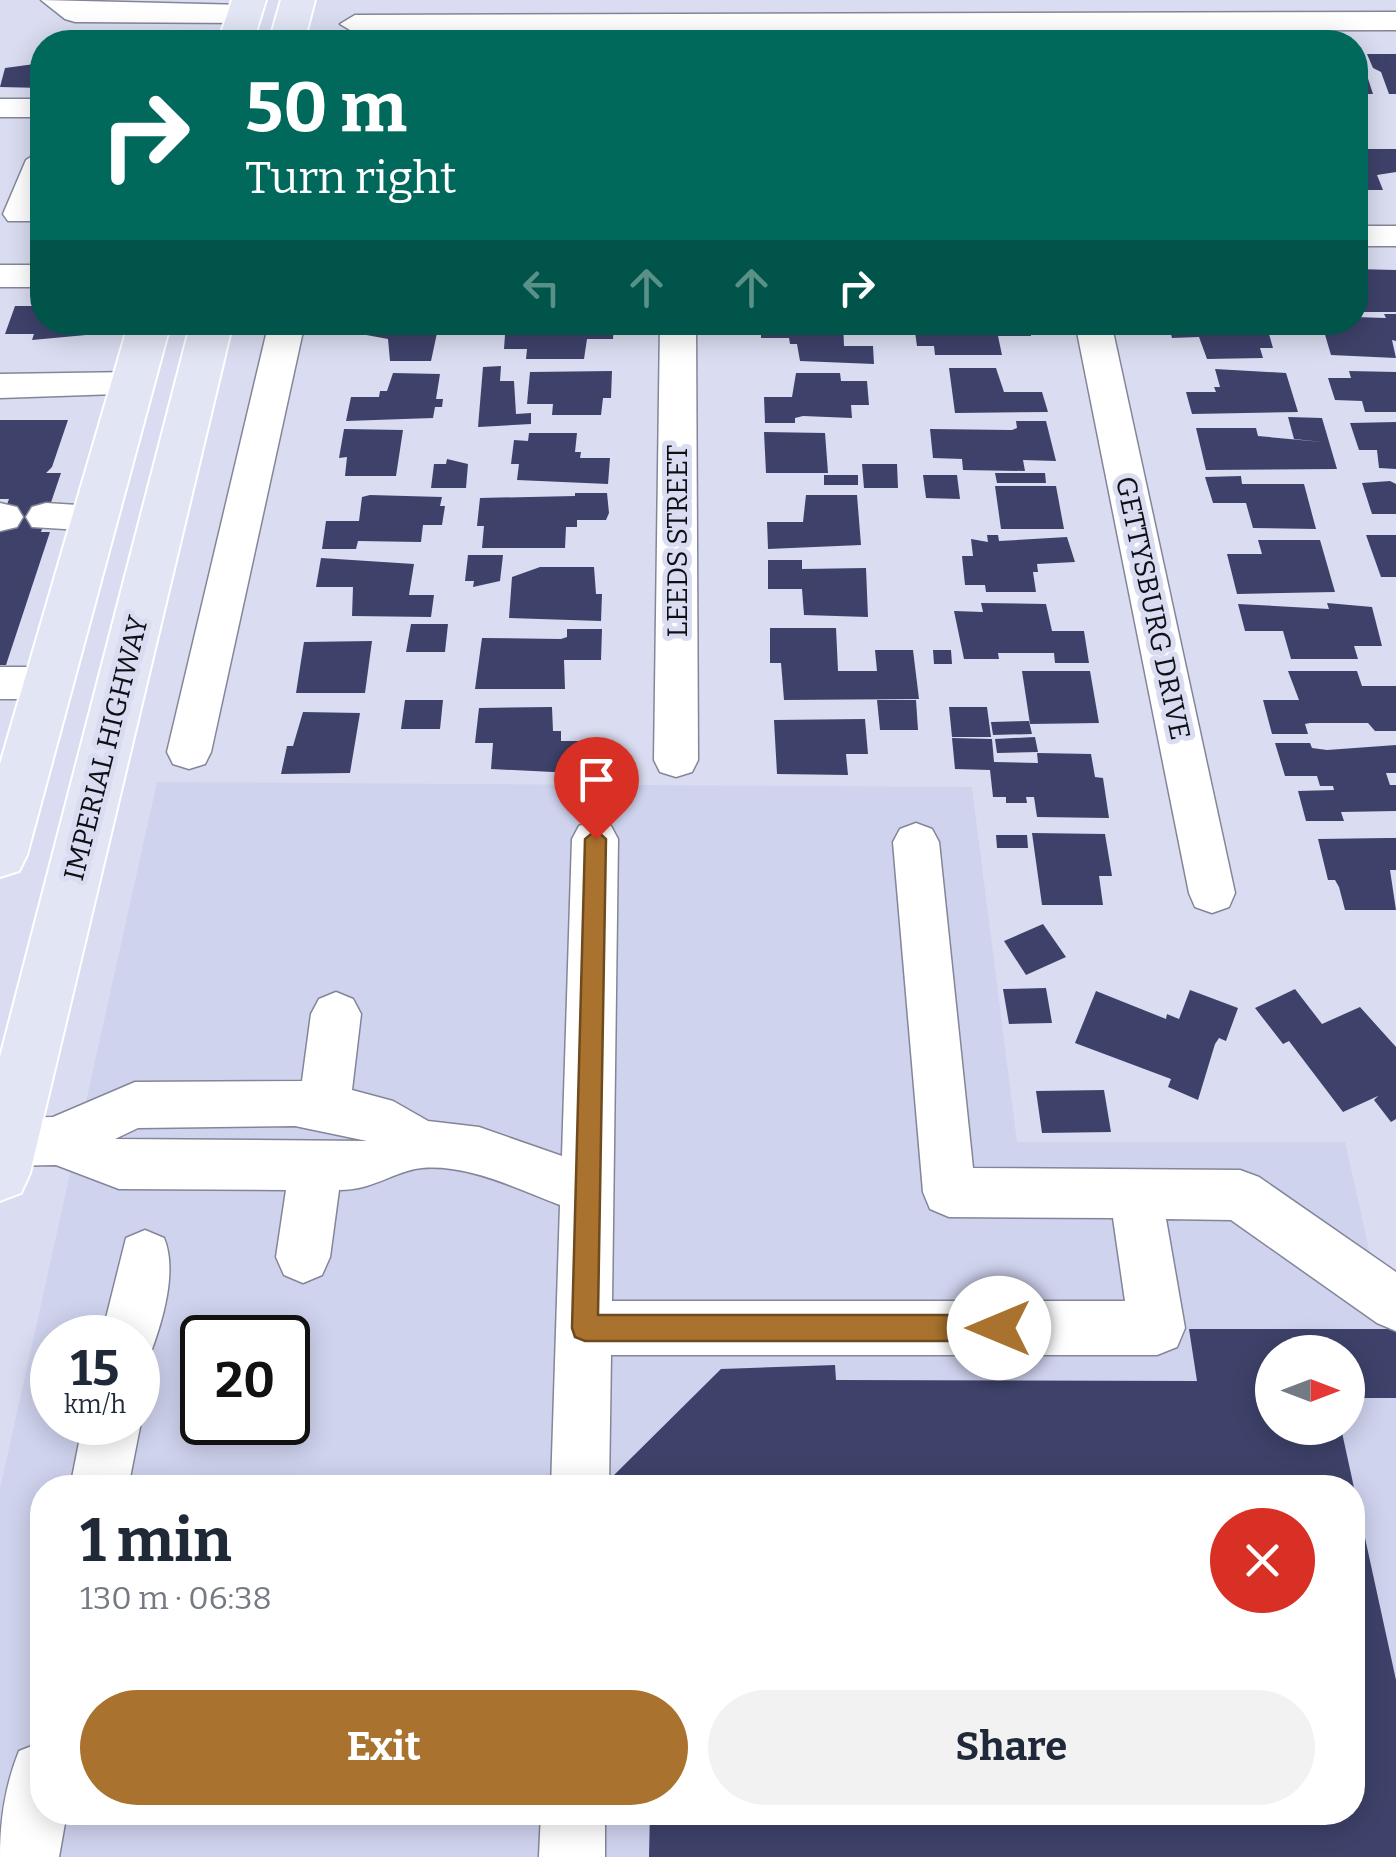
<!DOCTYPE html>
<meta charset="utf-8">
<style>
body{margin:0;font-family:Bitter,serif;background:#f2f2f3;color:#1f2937;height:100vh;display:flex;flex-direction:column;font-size:38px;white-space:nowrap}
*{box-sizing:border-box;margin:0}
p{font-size:32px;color:#747a83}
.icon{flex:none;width:55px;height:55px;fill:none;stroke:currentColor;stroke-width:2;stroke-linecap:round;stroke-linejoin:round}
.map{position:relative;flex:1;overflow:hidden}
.sheet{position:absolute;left:30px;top:1475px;width:1335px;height:350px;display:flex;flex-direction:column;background:#fff;border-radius:40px;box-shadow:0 5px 25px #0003}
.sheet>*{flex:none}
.guide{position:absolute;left:30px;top:30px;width:1338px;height:305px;border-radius:40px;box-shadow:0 5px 25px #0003;background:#00695c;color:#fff;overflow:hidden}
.needle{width:65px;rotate:90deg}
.fabs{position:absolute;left:1255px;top:1335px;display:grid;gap:20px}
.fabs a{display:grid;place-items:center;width:110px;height:110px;border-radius:50%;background:#fff;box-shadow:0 5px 25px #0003;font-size:50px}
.speed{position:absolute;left:30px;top:1315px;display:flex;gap:20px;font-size:50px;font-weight:700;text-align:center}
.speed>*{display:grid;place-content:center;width:130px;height:130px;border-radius:50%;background:#fff;box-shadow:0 5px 25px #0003;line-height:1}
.speed small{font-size:25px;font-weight:400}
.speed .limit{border:5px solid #111;border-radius:15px;background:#fff;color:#111}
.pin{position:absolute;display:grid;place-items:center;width:85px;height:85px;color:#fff;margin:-102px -42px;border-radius:50% 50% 50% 0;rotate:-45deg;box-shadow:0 0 10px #0007}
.pin .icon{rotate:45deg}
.me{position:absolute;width:110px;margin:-55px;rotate:270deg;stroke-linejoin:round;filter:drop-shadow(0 0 8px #0008)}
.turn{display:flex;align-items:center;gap:35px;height:210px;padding:0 50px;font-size:45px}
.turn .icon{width:130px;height:130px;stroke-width:2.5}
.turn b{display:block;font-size:70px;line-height:85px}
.lanes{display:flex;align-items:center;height:95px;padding:0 50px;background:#0003;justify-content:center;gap:50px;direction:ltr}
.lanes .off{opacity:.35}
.round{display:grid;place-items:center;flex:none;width:105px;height:105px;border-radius:52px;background:#f2f2f3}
.overview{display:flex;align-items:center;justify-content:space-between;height:170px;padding:0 50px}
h1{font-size:60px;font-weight:700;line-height:75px}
.button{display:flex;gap:20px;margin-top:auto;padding:20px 50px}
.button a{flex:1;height:115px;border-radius:60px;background:#a9722e;color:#fff;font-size:40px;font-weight:700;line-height:115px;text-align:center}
.button a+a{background:#f2f2f3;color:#1f2937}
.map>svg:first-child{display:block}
</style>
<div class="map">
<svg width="1396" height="1857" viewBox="0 0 1396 1857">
<rect width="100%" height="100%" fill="#daddf1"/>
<path fill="#cfd3ee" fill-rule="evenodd" d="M 157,782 L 972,787 L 1017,1142 L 1345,1142 L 1374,1271 L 1396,1271 L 1396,1857 L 0,1857 L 0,1489 ZM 52,1338 L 138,1338 L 138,1422 L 52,1422 ZM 202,1338 L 288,1338 L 288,1422 L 202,1422 ZM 1272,1352 L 1348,1352 L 1348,1428 L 1272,1428 ZM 42,1488 L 1352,1488 L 1352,1812 L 42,1812 Z"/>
<g fill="#3e426a">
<path d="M 67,31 L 185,32 L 185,40 L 62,42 Z"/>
<path d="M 1355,54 L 1360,54 L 1373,94 L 1355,94 Z"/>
<path d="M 1367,54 L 1396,54 L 1396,94 L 1389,94 L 1381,72 L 1373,68 Z"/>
<path d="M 42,63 L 42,88 L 0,87 L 5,68 Z"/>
<path d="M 1355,144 L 1360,149 L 1396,149 L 1396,172 L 1377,175 L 1383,190 L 1355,190 Z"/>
<path d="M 1355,269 L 1396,270 L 1396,312 L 1355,312 Z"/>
<path d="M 15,306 L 42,306 L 42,322 L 90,322 L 86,335 L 32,340 L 34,334 L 5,334 Z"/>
<path d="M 1384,314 L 1396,314 L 1396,341 L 1392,340 L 1396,358 L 1331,355 L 1323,328 L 1355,322 L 1355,317 L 1386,318 Z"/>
<path d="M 361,322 L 447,322 L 446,333 L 437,333 L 431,361 L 390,361 L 388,339 L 361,334 Z"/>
<path d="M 586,322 L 614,322 L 613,339 L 587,339 L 584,359 L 526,359 L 527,349 L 504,349 L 505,335 L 528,335 L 529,323 Z"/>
<path d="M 761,322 L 843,322 L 844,346 L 873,346 L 874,364 L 800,361 L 797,344 L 790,344 L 789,338 L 761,338 Z"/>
<path d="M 893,322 L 1029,322 L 1031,336 L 998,336 L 1002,355 L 935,355 L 934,346 L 917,346 L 915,332 L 894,332 Z"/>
<path d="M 1168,322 L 1254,323 L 1257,335 L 1269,334 L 1273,348 L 1260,348 L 1263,358 L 1207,359 L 1199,337 L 1172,338 Z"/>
<path d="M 501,366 L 500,381 L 514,381 L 516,414 L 531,413 L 531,424 L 478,427 L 483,367 Z"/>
<path d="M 949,368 L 996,368 L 1004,392 L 1042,392 L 1048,412 L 955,413 Z"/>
<path d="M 1215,369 L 1286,373 L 1298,412 L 1192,414 L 1186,392 L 1216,392 L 1214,387 L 1220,387 Z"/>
<path d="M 612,371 L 611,398 L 603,398 L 601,415 L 552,415 L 553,404 L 527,404 L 530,372 Z"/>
<path d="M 1349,371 L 1396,372 L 1396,412 L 1365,412 L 1362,401 L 1335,400 L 1328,378 L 1351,378 Z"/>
<path d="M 393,373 L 440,374 L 436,399 L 443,399 L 442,407 L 435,407 L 433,418 L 346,421 L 351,397 L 379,397 L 380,391 L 387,391 Z"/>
<path d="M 796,373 L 840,373 L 841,381 L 867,381 L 869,405 L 851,405 L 852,418 L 803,416 L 795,418 L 795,423 L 765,423 L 764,397 L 792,397 Z"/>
<path d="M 1288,417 L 1322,418 L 1337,469 L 1206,470 L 1196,428 L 1256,428 L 1258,436 L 1322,442 L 1294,439 Z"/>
<path d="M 0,420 L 68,420 L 52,467 L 46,473 L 61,473 L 41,532 L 50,532 L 6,665 L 0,665 L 0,524 L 9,499 L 0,499 Z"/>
<path d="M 1016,421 L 1046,421 L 1056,461 L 1023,460 L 1025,471 L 963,470 L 962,459 L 933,458 L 930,429 L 1012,430 L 1017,428 Z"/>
<path d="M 1396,422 L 1396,469 L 1379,468 L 1377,450 L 1359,450 L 1350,423 Z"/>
<path d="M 344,429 L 403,430 L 396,476 L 345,476 L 347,457 L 339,458 Z"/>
<path d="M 764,432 L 825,433 L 828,473 L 766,473 Z"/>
<path d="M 529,433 L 577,433 L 575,452 L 581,452 L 580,458 L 610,458 L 608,484 L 517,480 L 519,464 L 511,464 L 514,440 L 528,441 Z"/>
<path d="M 447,459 L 468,464 L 466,488 L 431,488 L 434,464 L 446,464 Z"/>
<path d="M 862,464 L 897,464 L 898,488 L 864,488 Z"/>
<path d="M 995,473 L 1045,473 L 1046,483 L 997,483 Z"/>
<rect x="824" y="475" width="34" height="10"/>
<path d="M 923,475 L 957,475 L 960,499 L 926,498 Z"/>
<path d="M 1241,476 L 1242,484 L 1304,484 L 1316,529 L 1253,528 L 1246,503 L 1213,503 L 1205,477 Z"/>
<path d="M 1390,481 L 1396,484 L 1396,514 L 1372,514 L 1362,483 Z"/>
<path d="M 995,486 L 1056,486 L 1064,529 L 1001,529 Z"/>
<path d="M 575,493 L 607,493 L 609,513 L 606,520 L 577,520 L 577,527 L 566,527 L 565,548 L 482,548 L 484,526 L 477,526 L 480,498 L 575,496 Z"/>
<path d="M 370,495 L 442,497 L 440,506 L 445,506 L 442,525 L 423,525 L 421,542 L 358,541 L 356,549 L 322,549 L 326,521 L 359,521 L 362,497 Z"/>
<path d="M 806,495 L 857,495 L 861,545 L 768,549 L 767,522 L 803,522 Z"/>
<path d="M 987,535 L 998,535 L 999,541 L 1067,537 L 1075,562 L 1037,564 L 1038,572 L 1033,572 L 1036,592 L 986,592 L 985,585 L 965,585 L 962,556 L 973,556 L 971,539 L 988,542 Z"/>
<path d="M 1366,535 L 1396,535 L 1396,577 L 1381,577 Z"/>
<path d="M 1258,540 L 1320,540 L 1335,592 L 1237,594 L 1227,554 L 1262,554 Z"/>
<path d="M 468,555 L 503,555 L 500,581 L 473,587 L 474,581 L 465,581 Z"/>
<path d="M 321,558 L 414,564 L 409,595 L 434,595 L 431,617 L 352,616 L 353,587 L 316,587 Z"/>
<path d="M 768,560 L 802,560 L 802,569 L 866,568 L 868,617 L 804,615 L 802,589 L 768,589 Z"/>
<path d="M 540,567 L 594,567 L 596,594 L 602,594 L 601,621 L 509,618 L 512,577 Z"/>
<path d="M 981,603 L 1046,604 L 1052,631 L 1084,631 L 1089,663 L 1055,663 L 1054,653 L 998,653 L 999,659 L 964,659 L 954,611 L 983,612 Z"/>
<path d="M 1327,603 L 1372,607 L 1382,646 L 1354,646 L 1358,659 L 1291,659 L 1283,631 L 1245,631 L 1238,604 L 1329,609 Z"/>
<path d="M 411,624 L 448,624 L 445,652 L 406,652 Z"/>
<path d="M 770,628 L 836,628 L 838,671 L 877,671 L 875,650 L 913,650 L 919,699 L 784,700 L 781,663 L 770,663 Z"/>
<path d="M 567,629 L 602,629 L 601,660 L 564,660 L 565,689 L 475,689 L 482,638 L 561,639 L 567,637 Z"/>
<path d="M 372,641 L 365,693 L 296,693 L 304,642 Z"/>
<path d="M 933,650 L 951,650 L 952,664 L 934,664 Z"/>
<path d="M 1022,671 L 1090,671 L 1099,723 L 1030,724 Z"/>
<path d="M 1288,671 L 1357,671 L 1362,686 L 1396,686 L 1396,731 L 1375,731 L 1368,723 L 1310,723 L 1305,724 L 1308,734 L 1272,734 L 1263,700 L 1299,700 Z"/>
<path d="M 405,700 L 443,700 L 440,729 L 401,729 Z"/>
<path d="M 877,700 L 916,700 L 918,730 L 880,730 Z"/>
<path d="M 552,707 L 553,731 L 561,731 L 561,741 L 595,741 L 593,774 L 491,769 L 493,743 L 475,743 L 479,708 Z"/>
<path d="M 949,707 L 987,707 L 991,737 L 952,737 Z"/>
<path d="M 303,712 L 360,713 L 350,773 L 281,774 L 287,746 L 293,746 Z"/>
<path d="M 865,719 L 868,754 L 846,754 L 848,775 L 777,774 L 774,720 Z"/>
<path d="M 1029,721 L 1032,734 L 993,735 L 991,722 Z"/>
<path d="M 1035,737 L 1038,752 L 997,753 L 995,739 Z"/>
<path d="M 952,738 L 992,739 L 994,762 L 1038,763 L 1037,753 L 1091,754 L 1095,777 L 1103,778 L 1109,818 L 1037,817 L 1034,797 L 1026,797 L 1027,803 L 1006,803 L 1006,797 L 993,797 L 990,770 L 955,769 Z"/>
<path d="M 1275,743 L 1310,743 L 1312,748 L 1327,750 L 1396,745 L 1396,773 L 1386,773 L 1390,785 L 1396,785 L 1396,811 L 1341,812 L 1344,821 L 1306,821 L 1298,791 L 1334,790 L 1333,786 L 1320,786 L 1317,776 L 1285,776 Z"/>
<path d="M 1032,833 L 1105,834 L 1112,876 L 1099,876 L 1103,905 L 1042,905 Z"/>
<path d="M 996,835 L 1027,835 L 1028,848 L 997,848 Z"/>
<path d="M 1388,838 L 1396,838 L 1396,870 L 1390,870 L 1396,910 L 1345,910 L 1339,887 L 1335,880 L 1328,880 L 1318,839 Z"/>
<path d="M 1043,924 L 1066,957 L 1026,975 L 1004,941 Z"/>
<path d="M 1046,988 L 1052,1023 L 1009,1024 L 1003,989 Z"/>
<path d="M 1295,989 L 1322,1024 L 1360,1007 L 1396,1047 L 1396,1119 L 1391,1122 L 1374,1100 L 1378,1096 L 1343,1112 L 1289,1041 L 1283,1044 L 1255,1008 Z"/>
<path d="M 1190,990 L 1238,1008 L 1226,1041 L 1219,1038 L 1215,1044 L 1198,1100 L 1168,1087 L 1171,1079 L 1075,1043 L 1096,991 L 1166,1019 L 1167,1014 L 1179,1019 Z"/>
<path d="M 1104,1090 L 1111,1132 L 1042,1133 L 1036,1091 Z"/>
<path d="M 1189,1329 L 1396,1329 L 1396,1398 L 1348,1398 L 1348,1352 L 1272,1352 L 1272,1428 L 1341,1428 L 1396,1680 L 1396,1857 L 649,1857 L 650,1812 L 1352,1812 L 1352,1488 L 610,1488 L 610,1479 L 721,1369 L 835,1365 L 836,1380 L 1197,1381 Z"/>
</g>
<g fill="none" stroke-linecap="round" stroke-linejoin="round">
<defs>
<g id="minor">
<path d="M 41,0 L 245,5 L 260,14 L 245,23 L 75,22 L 65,19 Z"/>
<path d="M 1396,12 L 1396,30 L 355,33 L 340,24 L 355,15 Z"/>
<rect x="0" y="99" width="42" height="18"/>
<path d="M 42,150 C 43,174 46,200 32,221 L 8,221 L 3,214 L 26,160 Z"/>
<rect x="1355" y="226" width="41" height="20"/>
<rect x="0" y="265" width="42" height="22"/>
<path d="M 269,322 L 305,322 L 211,752 L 205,764 L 189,769 L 173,764 L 167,752 Z"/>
<path d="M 660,322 L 696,322 L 698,760 L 692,772 L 676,777 L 660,772 L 654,760 Z"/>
<path d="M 1075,322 L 1111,322 L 1235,893 L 1229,907 L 1212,913 L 1195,907 L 1189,893 Z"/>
<path d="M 134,372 L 147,375 L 152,384 L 147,393 L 0,398 L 0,374 Z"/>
<path d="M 0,503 L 17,507 L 23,517 L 17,527 L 0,531 Z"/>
<path d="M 46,503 L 110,507 L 116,517 L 110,527 L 96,531 L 32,527 L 26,517 L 32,507 Z"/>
<path d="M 0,667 L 49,667 L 64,671 L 70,683 L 64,695 L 49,699 L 0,699 Z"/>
<path d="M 595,820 L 611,826 L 618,839 L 612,1301 L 1125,1301 L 1113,1218 L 949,1217 L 930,1209 L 923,1192 L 893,842 L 900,829 L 916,823 L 932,829 L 939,842 L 973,1168 L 1240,1170 L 1259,1177 L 1396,1272 L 1396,1331 L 1377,1323 L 1231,1220 L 1166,1219 L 1185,1328 L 1177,1347 L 1157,1355 L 611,1355 L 609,1488 L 551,1488 L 560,1205 C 518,1189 468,1164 422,1168 C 393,1171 375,1190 339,1190 L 330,1257 L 322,1275 L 303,1283 L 284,1275 L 276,1257 L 286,1190 L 119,1189 L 56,1165 L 0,1166 L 0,1118 L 53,1117 L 135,1082 L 302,1081 L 311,1014 L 319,999 L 336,992 L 353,999 L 361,1014 L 352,1090 L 393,1101 L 428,1121 L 479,1127 L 562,1156 L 572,839 L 579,826 ZM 295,1126 L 367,1141 L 115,1139 L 138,1128 Z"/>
<path d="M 145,1230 L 164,1238 C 178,1271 162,1324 149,1357 L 138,1362 L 138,1338 L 101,1338 L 126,1238 Z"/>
<path d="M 138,1415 L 141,1422 L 128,1488 L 70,1488 L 83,1422 L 138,1422 Z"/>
<path d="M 42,1742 L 42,1812 L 67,1812 L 59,1857 L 0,1857 C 0,1820 5,1786 19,1751 Z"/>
<path d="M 541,1812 L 605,1812 L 605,1857 L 539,1857 Z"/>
</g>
<g id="major">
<path d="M 232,0 L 266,0 L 253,42 L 218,42 Z"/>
<path d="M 281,0 L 315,0 L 304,42 L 269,42 Z"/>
<path d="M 129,322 L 171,322 L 27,855 L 19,871 L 0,877 L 0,764 Z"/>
<path d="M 191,322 L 233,322 L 30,1173 L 21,1193 L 0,1201 L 0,1057 Z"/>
</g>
</defs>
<use href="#minor" stroke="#838698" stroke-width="3"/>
<use href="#major" stroke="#fff" stroke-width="4"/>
<use href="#minor" fill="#fff" fill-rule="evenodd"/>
<use href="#major" fill="#e2e5f4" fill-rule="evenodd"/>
</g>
<path fill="#a9722e" stroke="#6e4a1e" stroke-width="2.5" d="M 596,830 L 606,839 L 598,1315 L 999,1315 L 1008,1319 L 1012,1328 L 1008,1337 L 999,1341 L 585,1341 L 575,1337 L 572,1328 L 585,839 Z"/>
<g text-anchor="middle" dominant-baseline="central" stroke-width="10" stroke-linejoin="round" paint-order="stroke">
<g font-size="28" fill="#0f1016" stroke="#daddf1">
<text transform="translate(677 541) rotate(-90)">LEEDS STREET</text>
<text transform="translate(1153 608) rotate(78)">GETTYSBURG DRIVE</text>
<text transform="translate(106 748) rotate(-76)">IMPERIAL HIGHWAY</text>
</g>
</g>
</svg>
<div class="fabs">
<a><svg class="needle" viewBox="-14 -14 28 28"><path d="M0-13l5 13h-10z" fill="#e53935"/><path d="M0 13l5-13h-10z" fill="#747a83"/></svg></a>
</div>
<div class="speed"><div>15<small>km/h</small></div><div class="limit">20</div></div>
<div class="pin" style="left:596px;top:839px;background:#d93025"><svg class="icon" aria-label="arrive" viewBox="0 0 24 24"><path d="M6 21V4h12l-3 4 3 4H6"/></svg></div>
<svg class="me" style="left:999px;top:1328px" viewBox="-20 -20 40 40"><circle r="19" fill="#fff"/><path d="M0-13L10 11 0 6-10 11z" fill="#a9722e"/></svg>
<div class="guide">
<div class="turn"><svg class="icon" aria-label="right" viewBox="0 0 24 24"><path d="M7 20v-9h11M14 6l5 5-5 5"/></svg><div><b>50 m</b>Turn right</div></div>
<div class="lanes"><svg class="icon off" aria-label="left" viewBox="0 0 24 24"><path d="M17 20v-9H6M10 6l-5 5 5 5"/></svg><svg class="icon off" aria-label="ahead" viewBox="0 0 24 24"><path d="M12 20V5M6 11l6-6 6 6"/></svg><svg class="icon off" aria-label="ahead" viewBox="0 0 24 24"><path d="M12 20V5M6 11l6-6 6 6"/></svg><svg class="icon" aria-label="right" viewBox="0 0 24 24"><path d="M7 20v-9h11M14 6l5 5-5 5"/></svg></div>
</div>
<section class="sheet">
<div class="overview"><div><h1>1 min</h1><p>130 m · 06:38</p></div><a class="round" style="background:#d93025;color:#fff"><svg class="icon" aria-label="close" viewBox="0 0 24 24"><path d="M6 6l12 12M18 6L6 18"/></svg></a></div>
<div class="button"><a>Exit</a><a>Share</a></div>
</section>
</div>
